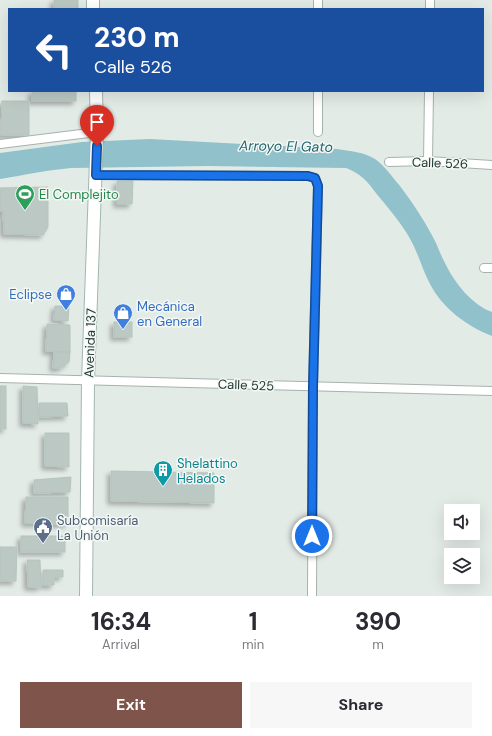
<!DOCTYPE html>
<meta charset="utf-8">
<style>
body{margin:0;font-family:"DM Sans",sans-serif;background:#f7f7f7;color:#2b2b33;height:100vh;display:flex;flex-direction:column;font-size:15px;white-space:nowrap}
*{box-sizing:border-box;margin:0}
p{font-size:13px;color:#7c7c81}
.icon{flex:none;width:22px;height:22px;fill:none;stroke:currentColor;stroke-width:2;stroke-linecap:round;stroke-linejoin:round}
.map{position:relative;height:596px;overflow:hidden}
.drawer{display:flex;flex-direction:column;background:#fff;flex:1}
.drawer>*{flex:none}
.guide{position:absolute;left:8px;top:8px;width:476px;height:84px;border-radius:0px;box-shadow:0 4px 16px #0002;background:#1a4fa0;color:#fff;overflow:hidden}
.fabs{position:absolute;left:444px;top:504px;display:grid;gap:8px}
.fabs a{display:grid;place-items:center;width:36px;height:36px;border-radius:0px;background:#fff;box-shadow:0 4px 16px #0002;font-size:20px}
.pin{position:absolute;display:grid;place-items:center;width:34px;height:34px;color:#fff;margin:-41px -17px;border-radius:50% 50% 50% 0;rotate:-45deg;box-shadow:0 0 4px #0007}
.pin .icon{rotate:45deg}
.me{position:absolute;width:44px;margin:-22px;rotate:0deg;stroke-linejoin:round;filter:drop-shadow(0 0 3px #0008)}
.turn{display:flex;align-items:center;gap:14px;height:84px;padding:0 20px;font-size:18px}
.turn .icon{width:52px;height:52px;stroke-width:2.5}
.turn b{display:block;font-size:28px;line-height:34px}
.eta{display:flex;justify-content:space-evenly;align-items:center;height:68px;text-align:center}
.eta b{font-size:24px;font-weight:700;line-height:28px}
.action{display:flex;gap:8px;margin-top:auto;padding:8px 20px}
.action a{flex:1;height:46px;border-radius:0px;background:#7e544b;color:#fff;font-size:16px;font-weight:700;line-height:46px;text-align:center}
.action a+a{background:#f7f7f7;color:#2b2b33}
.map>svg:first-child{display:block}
</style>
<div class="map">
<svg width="492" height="596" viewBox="0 0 492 596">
<defs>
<filter id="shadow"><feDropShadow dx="-3.5" dy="3.5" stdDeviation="2" flood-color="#0004"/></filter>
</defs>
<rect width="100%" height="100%" fill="#e3ebe7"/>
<path fill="#91c1ca" d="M 150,139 L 337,149 C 350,151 364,152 375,159 C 385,166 392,177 400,186 C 414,205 425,221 436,243 C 439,250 442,258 446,265 C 455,283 472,305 492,312 L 492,336 C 467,326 443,309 430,284 C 422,269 418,252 409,237 C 401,223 390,210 380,198 C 369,184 364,175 346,168 L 209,166 L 71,168 C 48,170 24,175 0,179 L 0,153 L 82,142 Z"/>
<g fill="#bbc8c3" stroke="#b6c4be" filter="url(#shadow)">
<rect x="54" y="0" width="24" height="9"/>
<rect x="32" y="91" width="44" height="10"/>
<path d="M 2,101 L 29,101 L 29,135 L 1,135 Z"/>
<path d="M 117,181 L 133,181 L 132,204 L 117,204 Z"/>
<path d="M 48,187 L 48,227 L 43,235 L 4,234 L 3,211 L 0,211 L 0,188 Z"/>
<path d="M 55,306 L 69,306 L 68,321 L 54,320 Z"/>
<rect x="114" y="322" width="18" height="15"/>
<path d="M 47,324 L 70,325 L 70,352 L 46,351 Z"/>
<path d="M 54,352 L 70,352 L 69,362 L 61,368 L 53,368 Z"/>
<rect x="0" y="386" width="6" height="43"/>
<path d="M 23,386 L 37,387 L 38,424 L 23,423 Z"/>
<path d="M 39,403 L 67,403 L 68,416 L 39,417 Z"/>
<path d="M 45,433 L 69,433 L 69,467 L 45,466 Z"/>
<path d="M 111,471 L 214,473 L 214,503 L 111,501 Z"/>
<path d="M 71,477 L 70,492 L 34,493 L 34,480 Z"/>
<path d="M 26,497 L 68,497 L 68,524 L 25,523 Z"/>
<rect x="21" y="536" width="44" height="16"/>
<path d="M 0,547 L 17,547 L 16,581 L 0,581 Z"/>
<path d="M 27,560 L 40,560 L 41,587 L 28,587 Z"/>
<path d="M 43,570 L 63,570 L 63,577 L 54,577 L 54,585 L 43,585 Z"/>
</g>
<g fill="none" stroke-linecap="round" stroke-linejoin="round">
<defs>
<g id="street">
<path d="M 318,0 L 318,9"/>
<path d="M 430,9 L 430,0"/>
<path d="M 318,91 L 318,132"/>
<path d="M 0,144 L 97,132"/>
<path d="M 428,161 L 429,91"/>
<path d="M 389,162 L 428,161 L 492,165"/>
<path d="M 96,175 L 307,176 L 315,178 L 318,186 L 313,387 L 312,596"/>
<path d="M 484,268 L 492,268"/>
<path d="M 0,378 L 492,391"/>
</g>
<g id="secondary">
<path d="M 93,9 L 93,0"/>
<path d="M 86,596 L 88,381 L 97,132 L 96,91"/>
</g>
</defs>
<use href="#street" stroke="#a6b2ae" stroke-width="10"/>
<use href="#secondary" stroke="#a2b6af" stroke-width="14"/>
<use href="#street" stroke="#fff" stroke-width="8"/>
<use href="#secondary" stroke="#fff" stroke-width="12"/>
</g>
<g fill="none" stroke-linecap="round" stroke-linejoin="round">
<defs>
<path id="route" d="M 97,146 L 96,175 L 308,176 L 315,178 L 318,186 L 313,387 L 312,536"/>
</defs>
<use href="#route" stroke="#114b97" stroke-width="10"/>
<use href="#route" stroke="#1a73e8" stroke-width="7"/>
</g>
<defs>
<symbol id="stadium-pin" viewBox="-11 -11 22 30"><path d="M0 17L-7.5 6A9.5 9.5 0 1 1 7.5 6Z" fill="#2e9e5b" stroke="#f3f8f5"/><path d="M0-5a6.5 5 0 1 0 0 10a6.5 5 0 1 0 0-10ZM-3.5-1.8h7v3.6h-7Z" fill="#fff"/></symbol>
<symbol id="shop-pin" viewBox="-11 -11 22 30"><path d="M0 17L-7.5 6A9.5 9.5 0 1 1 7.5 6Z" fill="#3f7fe0" stroke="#f3f8f5"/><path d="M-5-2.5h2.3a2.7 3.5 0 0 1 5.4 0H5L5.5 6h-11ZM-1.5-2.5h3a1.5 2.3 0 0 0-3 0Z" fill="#fff"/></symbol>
<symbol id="building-pin" viewBox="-11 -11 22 30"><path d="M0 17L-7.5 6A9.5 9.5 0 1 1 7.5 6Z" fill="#0f9aa8" stroke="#f3f8f5"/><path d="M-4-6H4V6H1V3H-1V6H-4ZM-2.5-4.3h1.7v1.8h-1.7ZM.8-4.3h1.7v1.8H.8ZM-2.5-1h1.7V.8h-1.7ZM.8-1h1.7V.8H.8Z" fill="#fff"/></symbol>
<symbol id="civic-pin" viewBox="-11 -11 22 30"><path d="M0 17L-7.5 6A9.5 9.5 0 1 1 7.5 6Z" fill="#5c6f8a" stroke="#f3f8f5"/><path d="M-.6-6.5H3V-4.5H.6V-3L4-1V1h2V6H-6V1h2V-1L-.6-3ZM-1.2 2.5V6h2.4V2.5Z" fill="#fff"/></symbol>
</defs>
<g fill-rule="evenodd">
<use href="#stadium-pin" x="14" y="183" width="22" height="30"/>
<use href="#shop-pin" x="55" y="283" width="22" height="30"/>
<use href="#shop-pin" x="112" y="302" width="22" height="30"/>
<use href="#building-pin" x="152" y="459" width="22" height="30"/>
<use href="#civic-pin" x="32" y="516" width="22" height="30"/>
</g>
<g text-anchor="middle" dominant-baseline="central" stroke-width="3" stroke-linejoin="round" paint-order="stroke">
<g font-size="13" fill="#243a34" stroke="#f3f8f5">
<text transform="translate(440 163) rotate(2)">Calle 526</text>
<text transform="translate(90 343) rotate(-88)">Avenida 137</text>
<text transform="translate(246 385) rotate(2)">Calle 525</text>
</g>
<g font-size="13" fill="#27864d" stroke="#f3f8f5" text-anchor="start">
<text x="39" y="194">El Complejito</text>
</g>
<g font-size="13" fill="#366cbe" stroke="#f3f8f5" text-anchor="end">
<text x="52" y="294">Eclipse</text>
<text x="137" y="306" text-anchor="start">Mecánica<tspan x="137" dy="15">en General</tspan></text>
</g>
<g font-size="13" fill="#0d838f" stroke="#f3f8f5" text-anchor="start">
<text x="177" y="463">Shelattino<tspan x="177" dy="15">Helados</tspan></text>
</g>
<g font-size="13" fill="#4e5e75" stroke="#f3f8f5" text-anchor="start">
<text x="57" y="520">Subcomisaría<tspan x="57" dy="15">La Unión</tspan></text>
</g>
<g font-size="14" font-style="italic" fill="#256470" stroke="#f3f8f5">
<text transform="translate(286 146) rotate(1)">Arroyo El Gato</text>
</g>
</g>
</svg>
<div class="fabs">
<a><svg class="icon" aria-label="sound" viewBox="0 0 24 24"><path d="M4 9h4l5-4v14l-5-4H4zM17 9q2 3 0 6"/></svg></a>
<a><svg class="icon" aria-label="layers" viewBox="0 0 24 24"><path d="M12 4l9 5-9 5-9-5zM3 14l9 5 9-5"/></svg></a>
</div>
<div class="pin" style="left:97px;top:146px;background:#d93025"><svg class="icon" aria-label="arrive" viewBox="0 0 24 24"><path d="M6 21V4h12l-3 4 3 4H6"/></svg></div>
<svg class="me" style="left:312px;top:536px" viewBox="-20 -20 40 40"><circle r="17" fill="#1a73e8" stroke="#fff" stroke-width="3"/><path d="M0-11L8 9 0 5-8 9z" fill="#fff"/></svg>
<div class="guide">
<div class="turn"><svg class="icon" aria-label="left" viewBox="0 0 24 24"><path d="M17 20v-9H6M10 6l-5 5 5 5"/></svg><div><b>230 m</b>Calle 526</div></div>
</div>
</div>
<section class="drawer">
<div class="eta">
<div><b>16:34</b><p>Arrival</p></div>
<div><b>1</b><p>min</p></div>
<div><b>390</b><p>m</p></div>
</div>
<div class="action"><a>Exit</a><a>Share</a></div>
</section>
